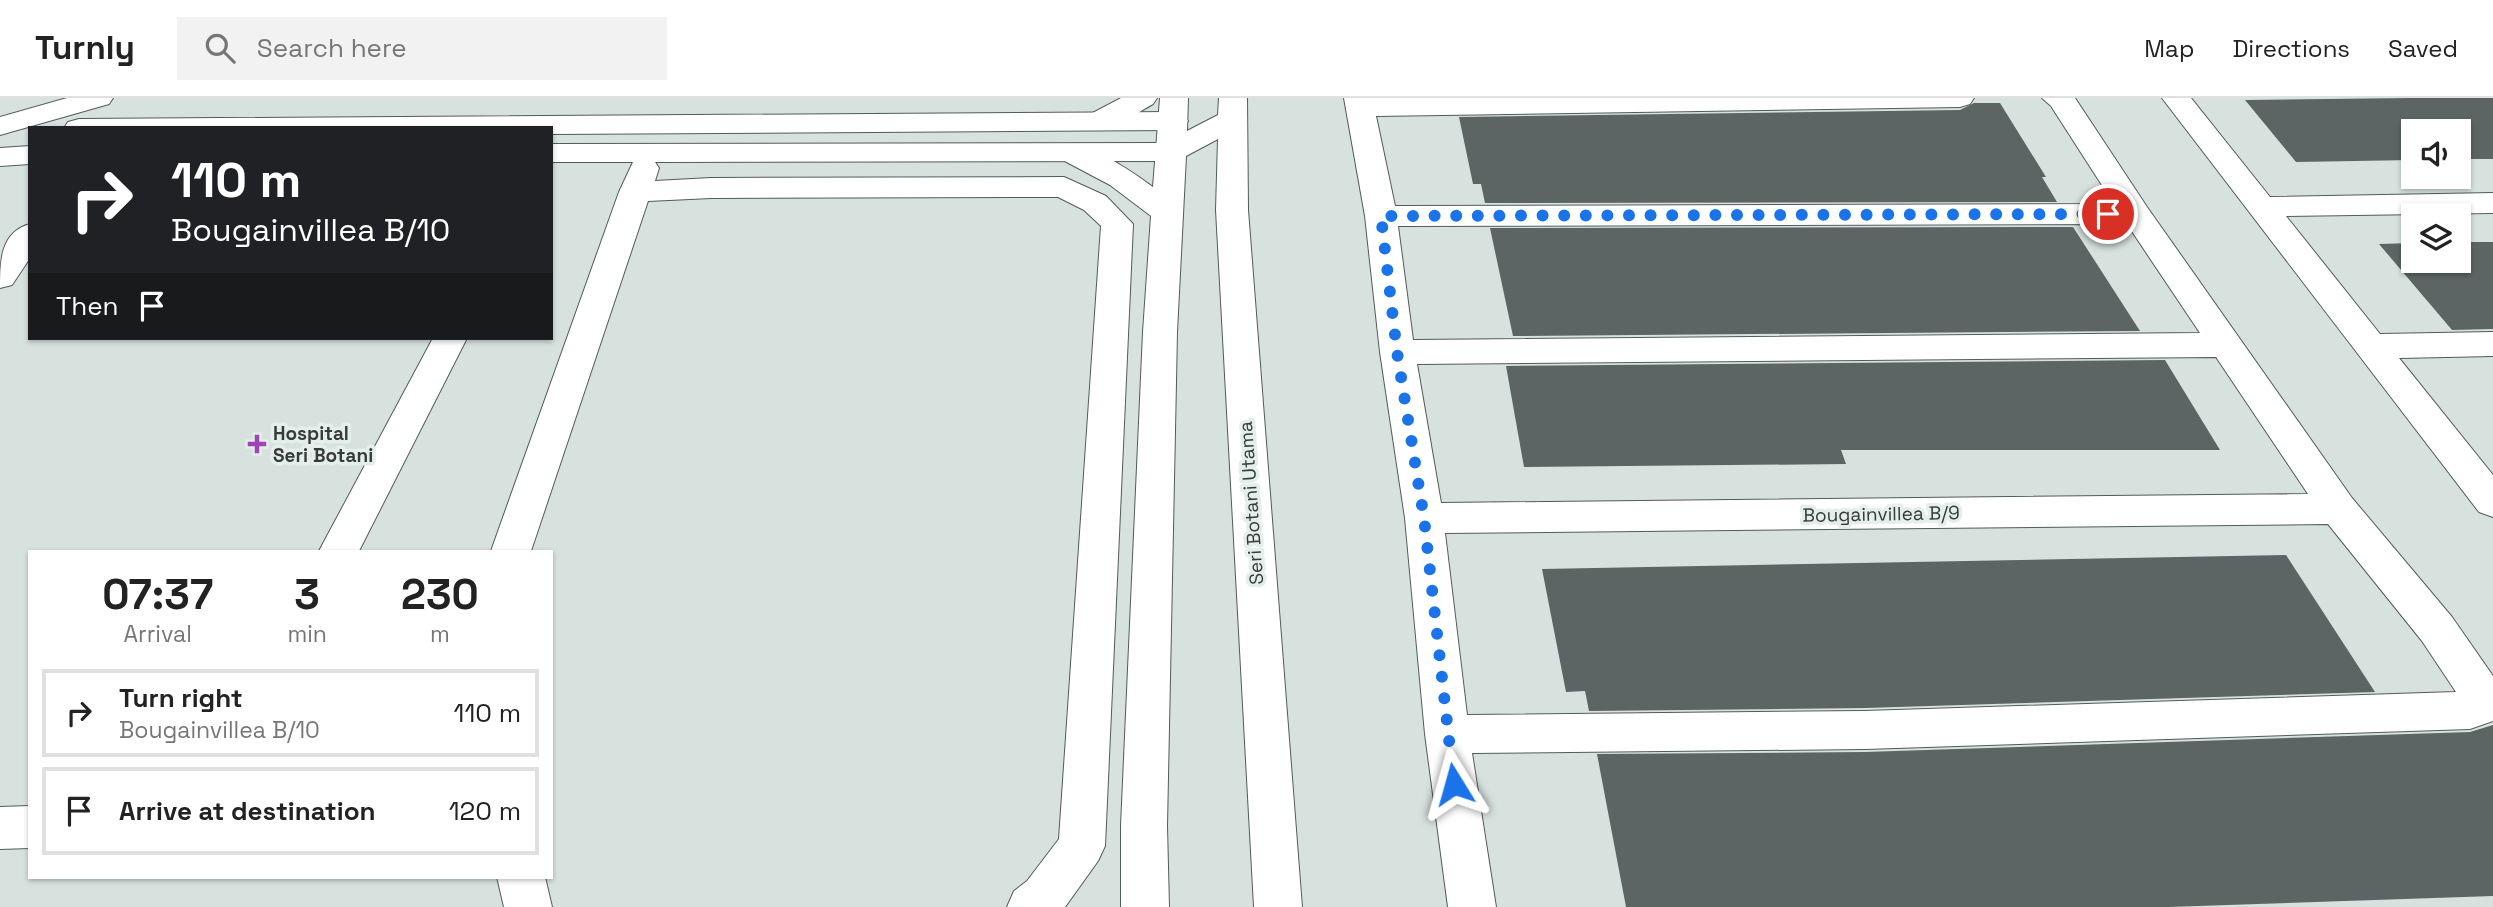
<!DOCTYPE html>
<style>
body{margin:0;font-family:"Space Grotesk",sans-serif;background:#f2f2f2;color:#222;height:100vh;display:flex;flex-direction:column;font-size:26px;white-space:nowrap}
*{box-sizing:border-box;margin:0}
p{font-size:23px;color:#767676}
.icon{flex:none;width:38px;height:38px;fill:none;stroke:currentColor;stroke-width:2;stroke-linecap:round;stroke-linejoin:round}
.map{position:relative;flex:1;overflow:hidden}
.side{position:absolute;left:28px;top:452px;width:525px;height:329px;display:flex;flex-direction:column;background:#fff;border-radius:0px;box-shadow:0 2px 5px #0004}
.side>*{flex:none}
.top-card{position:absolute;left:28px;top:28px;width:525px;height:214px;border-radius:0px;box-shadow:0 2px 5px #0004;background:#202124;color:#fff;overflow:hidden}
.fabs{position:absolute;left:2401px;top:21px;display:grid;gap:14px}
.fabs a{display:grid;place-items:center;width:70px;height:70px;border-radius:0px;background:#fff;box-shadow:0 2px 5px #0004;font-size:35px}
.pin{position:absolute;display:grid;place-items:center;width:60px;height:60px;color:#fff;margin:-30px;border:4px solid #fff;border-radius:50%;box-shadow:0 2px 7px #0007}
.me{position:absolute;width:77px;margin:-38px;rotate:352deg;stroke-linejoin:round;filter:drop-shadow(0 0 5px #0008)}
.turn{display:flex;align-items:center;gap:24px;height:147px;padding:0 28px;font-size:32px}
.turn .icon{width:91px;height:91px;stroke-width:2.5}
.turn b{display:block;font-size:49px;line-height:60px}
.then{display:flex;align-items:center;height:66px;padding:0 28px;background:#0003;gap:14px;font-size:26px}
.eta{display:flex;justify-content:space-evenly;align-items:center;height:119px;text-align:center}
.eta b{font-size:42px;font-weight:700;line-height:49px}
ul{padding:0;list-style:none}
li{display:flex;align-items:center;gap:21px;height:88px;margin:0 14px 10px;padding:0 14px;border:4px solid #e0e0e0;border-radius:0px}
li div{flex:1}
li b{display:block;font-size:26px}
li em{font-style:normal}
header{display:flex;align-items:center;gap:42px;box-sizing:border-box;height:98px;padding:0 35px;background:#fff;border-bottom:2px solid #e0e0e0}
header strong{font-size:33px}
nav{display:flex;gap:38px;margin-inline-start:auto;font-size:24px}
.search{width:490px;height:63px;background:#f2f2f2;display:flex;align-items:center;gap:18px;box-sizing:border-box;padding:0 24px;border-radius:0px;color:#767676;font-size:26px}
.map>svg:first-child{display:block}
</style>
<header>
<strong>Turnly</strong>
<div class="search"><svg class="icon" aria-label="search" viewBox="0 0 24 24"><circle cx="10" cy="10" r="6"/><path d="M15 15l6 6"/></svg>Search here</div>
<nav><a>Map</a><a>Directions</a><a>Saved</a></nav>
</header>
<div class="map">
<svg width="2493" height="809" viewBox="0 0 2493 809">
<rect width="100%" height="100%" fill="#d7e1de"/>
<g fill="#5c6563">
<path d="M 2409,0 L 2493,0 L 2493,61 L 2459,61 L 2459,33 L 2413,33 L 2413,62 L 2296,64 L 2245,2 Z"/>
<path d="M 1974,5 L 2000,5 L 2046,79 L 2042,79 L 2057,104 L 1485,105 L 1481,86 L 1473,86 L 1459,19 L 1960,12 Z"/>
<path d="M 2073,129 L 2140,233 L 1513,238 L 1490,130 Z"/>
<path d="M 2459,144 L 2493,144 L 2493,231 L 2452,232 L 2379,146 L 2413,145 L 2413,163 L 2459,163 Z"/>
<path d="M 2165,262 L 2220,352 L 1841,352 L 1846,366 L 1524,369 L 1506,268 Z"/>
<path d="M 2286,457 L 2375,594 L 1865,610 L 1589,613 L 1585,593 L 1566,594 L 1542,471 Z"/>
<path d="M 2493,627 L 2493,798 L 2168,809 L 1626,809 L 1597,656 L 1865,654 L 2470,634 Z"/>
</g>
<g fill="none" stroke-linecap="round" stroke-linejoin="round">
<defs>
<g id="minor">
<path d="M 67,0 L 113,0 L 109,6 L 0,37 L 0,19 Z"/>
<path d="M 1344,0 L 1974,0 L 1970,6 L 1960,9 L 1376,18 L 1395,108 L 2114,106 L 2051,8 L 2042,0 L 2075,0 L 2147,109 L 2352,400 L 2452,519 L 2493,578 L 2493,623 L 2470,631 L 1865,651 L 1472,655 L 1496,809 L 1448,809 L 1425,636 L 1405,420 L 1380,254 L 1365,118 ZM 2127,126 L 2200,235 L 1413,242 L 1398,128 ZM 2216,259 L 2308,396 L 1441,405 L 1417,266 ZM 2328,426 L 2422,543 L 2456,594 L 1865,613 L 1467,617 L 1445,435 Z"/>
<path d="M 2162,0 L 2191,0 L 2270,99 L 2493,95 L 2493,115 L 2286,118 L 2380,236 L 2493,234 L 2493,258 L 2399,260 L 2493,377 L 2493,419 L 2479,414 Z"/>
<path d="M 1173,14 L 1183,17 L 1188,23 L 1183,29 L 1173,32 L 551,36 L 551,30 L 64,30 L 68,24 L 79,21 Z"/>
<path d="M 1170,45 L 1181,48 L 1185,54 L 1181,60 L 1170,63 L 655,64 L 659,70 L 655,83 L 711,80 L 1064,79 L 1106,98 L 1133,126 L 1105,748 L 1098,763 L 1065,809 L 1007,809 L 1014,793 L 1027,783 L 1059,741 L 1101,128 L 1084,112 L 1058,99 L 711,100 L 648,103 L 531,453 L 491,453 L 619,94 L 633,64 L 551,64 L 551,46 Z"/>
<path d="M 30,48 L 30,66 L 0,68 L 0,50 Z"/>
<path d="M 30,126 L 30,160 L 12,187 L 0,190 C 0,164 0,134 30,126 Z"/>
<path d="M 433,240 L 467,240 L 359,453 L 319,453 Z"/>
<path d="M 30,708 L 30,750 L 0,751 L 0,709 Z"/>
<path d="M 497,779 L 545,779 L 552,809 L 504,809 Z"/>
</g>
<g id="major">
<path d="M 1121,0 L 1157,0 L 1153,6 C 1133,17 1110,36 1087,30 L 1082,24 L 1087,18 Z"/>
<path d="M 1160,0 L 1188,0 L 1187,33 L 1218,17 L 1219,0 L 1247,0 L 1248,112 L 1302,809 L 1254,809 L 1216,112 L 1218,41 L 1186,58 L 1177,234 L 1167,728 L 1169,809 L 1121,809 L 1121,728 L 1143,234 L 1151,118 L 1110,87 L 1059,60 L 1055,54 L 1059,48 C 1086,41 1131,73 1153,89 Z"/>
</g>
</defs>
<use href="#minor" stroke="#525b59" stroke-width="2"/>
<use href="#major" stroke="#525b59" stroke-width="2"/>
<use href="#minor" fill="#fff" fill-rule="evenodd"/>
<use href="#major" fill="#fff" fill-rule="evenodd"/>
</g>
<g fill="none" stroke-linecap="round" stroke-linejoin="round">
<path stroke="#1a73e8" stroke-width="12" stroke-dasharray="0 21.6" d="M 1454,686 L 1424,420 L 1397,254 L 1381,118 L 2108,116"/>
</g>
<path fill="#9e46b3" stroke="#e4eeeb" stroke-width="2.5" d="M253.5 335.5h7v7h7v7h-7v7h-7v-7h-7v-7h7z"/>
<g text-anchor="middle" dominant-baseline="central" stroke-width="7" stroke-linejoin="round" paint-order="stroke">
<g font-size="19" font-weight="bold" fill="#373b3a" stroke="#e4eeeb" text-anchor="start">
<text x="273" y="335">Hospital<tspan x="273" dy="22">Seri Botani</tspan></text>
</g>
<g font-size="19" fill="#373b3a" stroke="#e4eeeb">
<text transform="translate(1251 405) rotate(-94)">Seri Botani Utama</text>
<text transform="translate(1881 416) rotate(-1)">Bougainvillea B/9</text>
</g>
</g>
</svg>
<div class="fabs">
<a><svg class="icon" aria-label="sound" viewBox="0 0 24 24"><path d="M4 9h4l5-4v14l-5-4H4zM17 9q2 3 0 6"/></svg></a>
<a><svg class="icon" aria-label="layers" viewBox="0 0 24 24"><path d="M12 4l9 5-9 5-9-5zM3 14l9 5 9-5"/></svg></a>
</div>
<div class="pin" style="left:2108px;top:116px;background:#d93025"><svg class="icon" aria-label="arrive" viewBox="0 0 24 24"><path d="M6 21V4h12l-3 4 3 4H6"/></svg></div>
<svg class="me" style="left:1454px;top:686px" viewBox="-20 -20 40 40"><path d="M0-17L14 15 0 8-14 15z" fill="#1a73e8" stroke="#fff" stroke-width="4"/></svg>
<div class="top-card">
<div class="turn"><svg class="icon" aria-label="right" viewBox="0 0 24 24"><path d="M7 20v-9h11M14 6l5 5-5 5"/></svg><div><b>110 m</b>Bougainvillea B/10</div></div>
<div class="then">Then<svg class="icon" aria-label="arrive" viewBox="0 0 24 24"><path d="M6 21V4h12l-3 4 3 4H6"/></svg></div>
</div>
<section class="side">
<div class="eta">
<div><b>07:37</b><p>Arrival</p></div>
<div><b>3</b><p>min</p></div>
<div><b>230</b><p>m</p></div>
</div>
<ul>
<li><svg class="icon" aria-label="right" viewBox="0 0 24 24"><path d="M7 20v-9h11M14 6l5 5-5 5"/></svg><div><b>Turn right</b><p>Bougainvillea B/10</p></div><em>110 m</em></li>
<li><svg class="icon" aria-label="arrive" viewBox="0 0 24 24"><path d="M6 21V4h12l-3 4 3 4H6"/></svg><div><b>Arrive at destination</b></div><em>120 m</em></li>
</ul>
</section>
</div>
